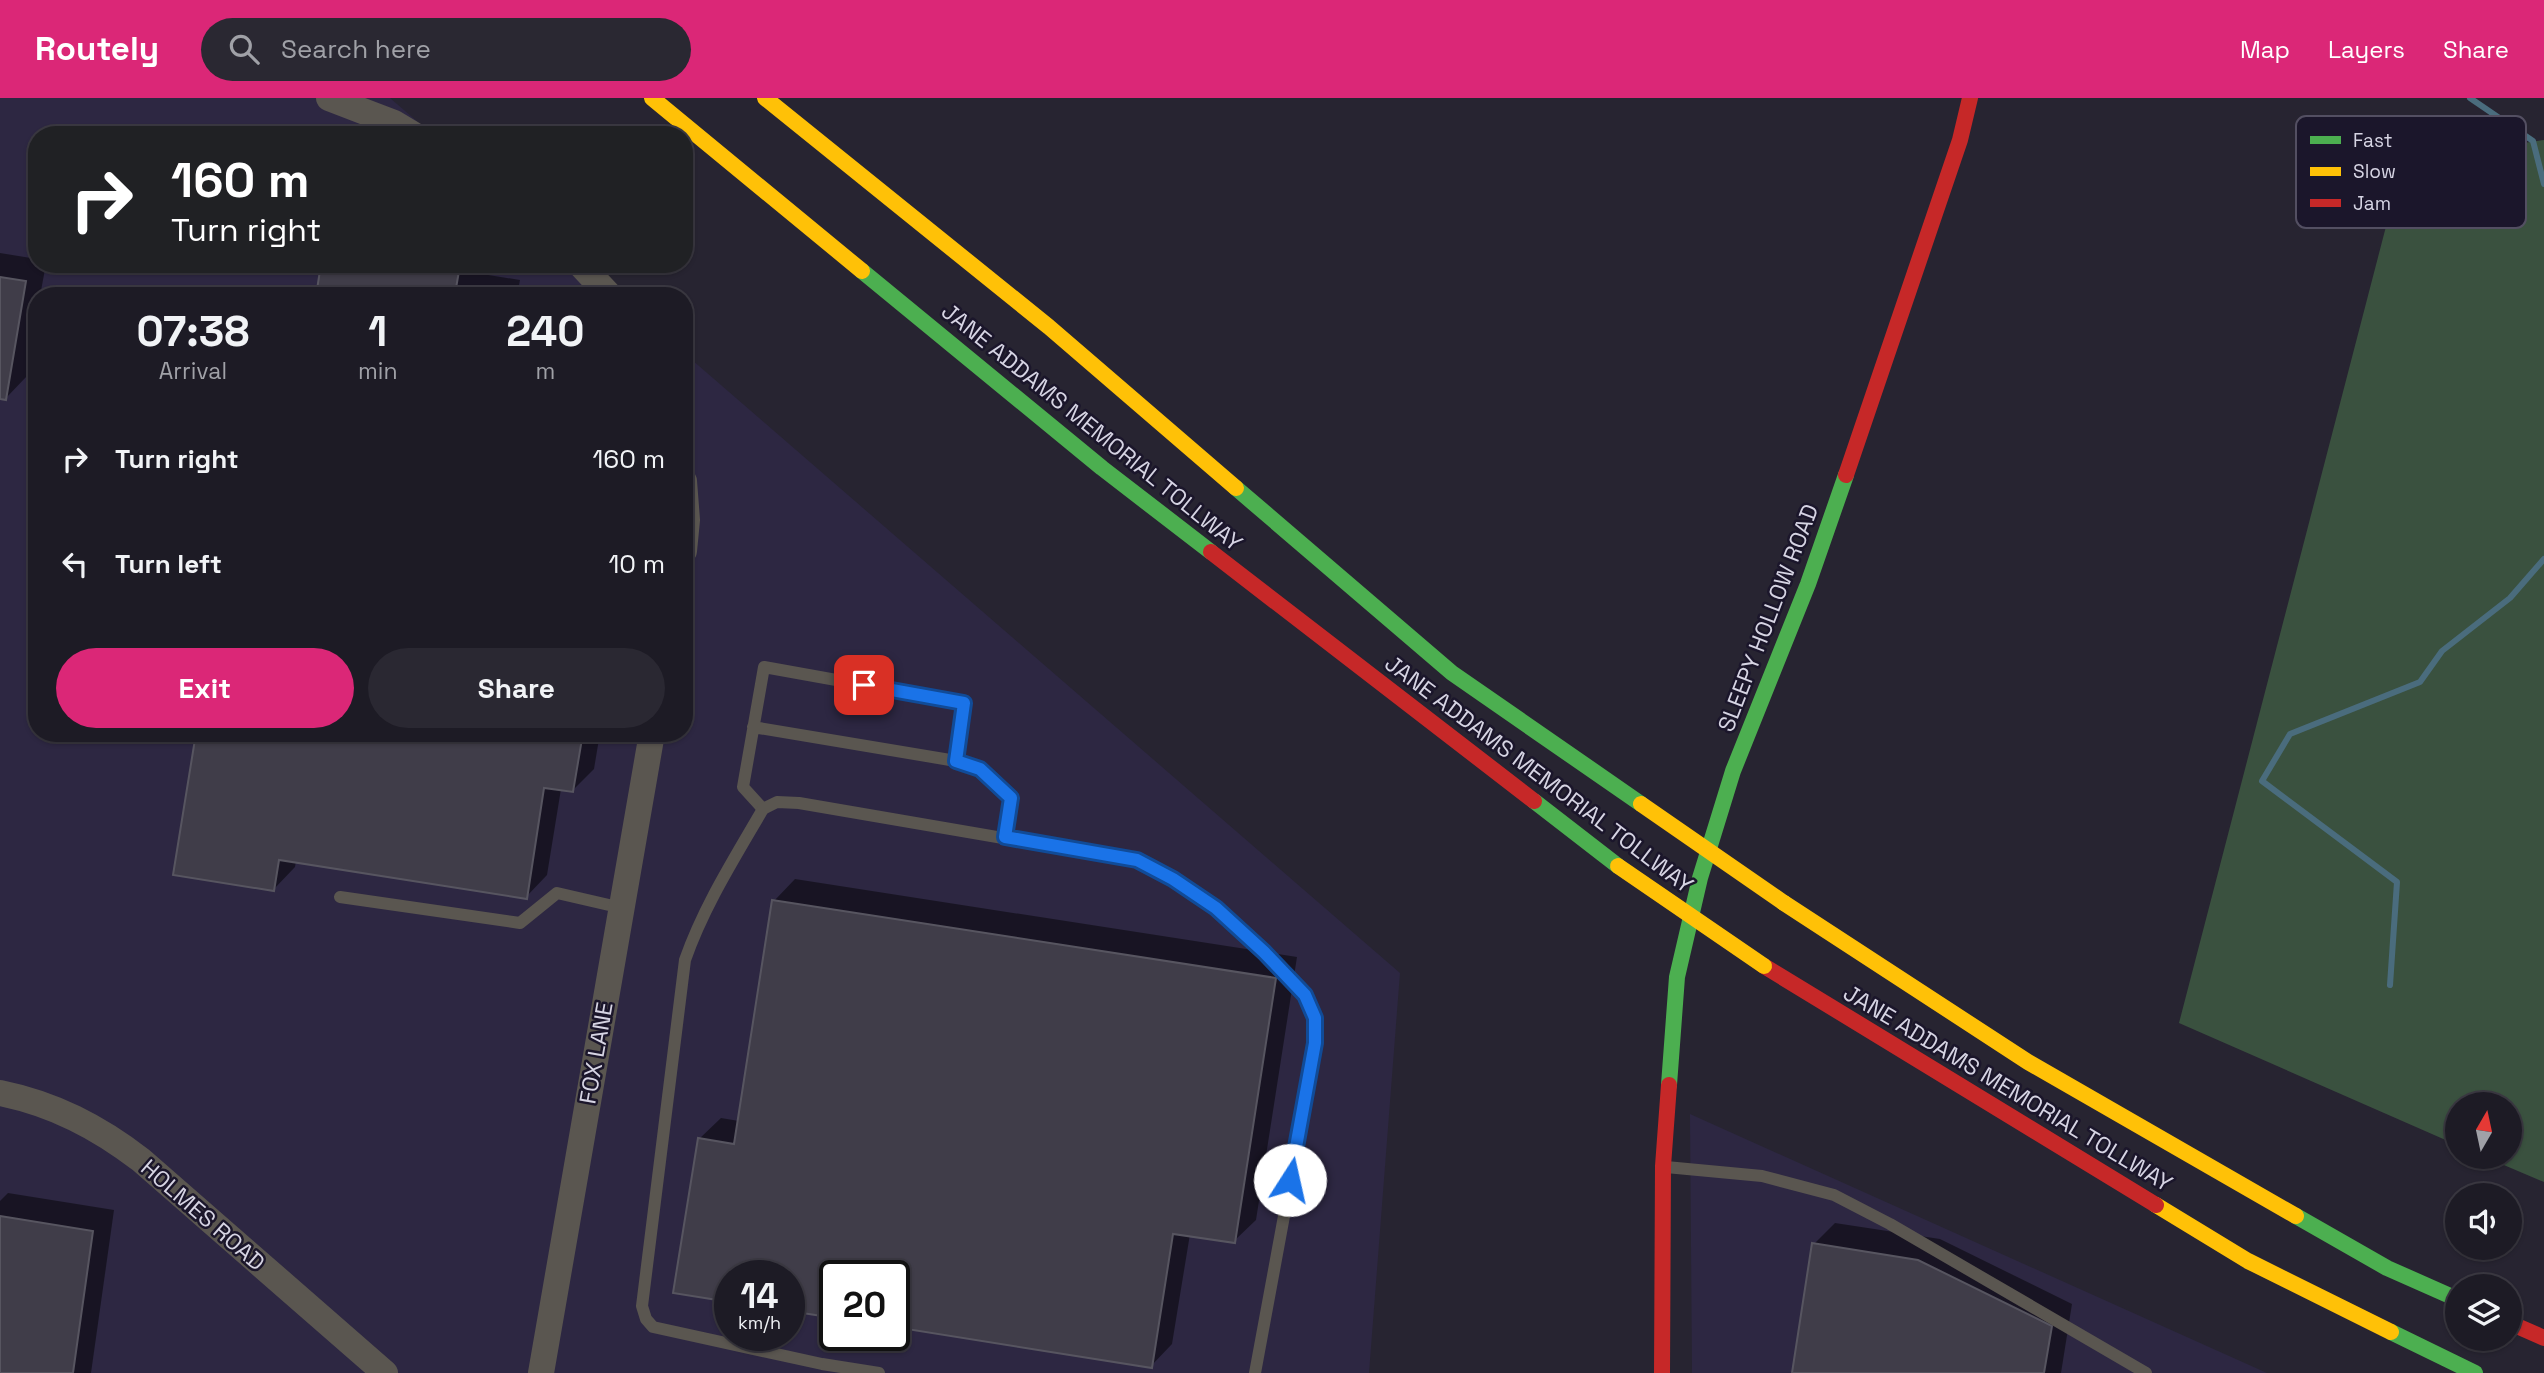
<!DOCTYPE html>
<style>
body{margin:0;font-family:"Space Grotesk",sans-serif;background:#2a2832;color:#f1f3f6;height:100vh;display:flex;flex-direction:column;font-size:26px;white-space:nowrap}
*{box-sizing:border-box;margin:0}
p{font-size:23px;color:#a0a1a7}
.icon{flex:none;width:38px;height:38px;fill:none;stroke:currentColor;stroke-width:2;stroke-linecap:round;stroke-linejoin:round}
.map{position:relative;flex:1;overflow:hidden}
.panel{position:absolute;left:28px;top:189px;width:665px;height:455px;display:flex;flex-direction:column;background:#1d1b25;border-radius:28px;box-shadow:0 2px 5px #0004,0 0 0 2px #3b3942}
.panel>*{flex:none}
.hud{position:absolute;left:28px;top:28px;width:665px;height:147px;border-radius:28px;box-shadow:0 2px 5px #0004,0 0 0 2px #3b3942;background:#202124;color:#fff;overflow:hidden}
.needle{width:46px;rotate:9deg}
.fabs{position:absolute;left:2445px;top:994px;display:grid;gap:14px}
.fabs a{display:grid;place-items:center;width:77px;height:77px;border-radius:50%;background:#1d1b25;box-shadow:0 2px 5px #0004,0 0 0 2px #3b3942;font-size:35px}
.speed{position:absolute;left:714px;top:1162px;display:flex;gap:14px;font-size:35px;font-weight:700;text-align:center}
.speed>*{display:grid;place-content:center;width:91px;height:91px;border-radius:50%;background:#1d1b25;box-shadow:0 2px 5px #0004,0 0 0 2px #3b3942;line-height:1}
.speed small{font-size:18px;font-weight:400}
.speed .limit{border:4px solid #111;border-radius:10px;background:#fff;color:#111}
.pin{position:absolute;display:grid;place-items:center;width:60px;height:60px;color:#fff;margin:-30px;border-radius:14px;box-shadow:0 4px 10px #0006}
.me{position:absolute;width:77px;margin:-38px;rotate:10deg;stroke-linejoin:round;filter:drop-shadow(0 0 5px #0008)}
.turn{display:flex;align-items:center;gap:24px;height:147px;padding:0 28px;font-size:32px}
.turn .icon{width:91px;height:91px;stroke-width:2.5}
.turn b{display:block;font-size:49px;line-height:60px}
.eta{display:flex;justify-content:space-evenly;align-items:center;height:119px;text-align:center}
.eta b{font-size:42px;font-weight:700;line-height:49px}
.cta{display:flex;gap:14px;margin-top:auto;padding:14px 28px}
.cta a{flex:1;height:80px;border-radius:42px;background:#db2777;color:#fff;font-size:28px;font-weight:700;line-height:80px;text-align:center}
.cta a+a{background:#2a2832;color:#f1f3f6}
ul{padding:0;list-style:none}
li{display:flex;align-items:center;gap:21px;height:105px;padding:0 28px}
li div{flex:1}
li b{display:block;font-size:26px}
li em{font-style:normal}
header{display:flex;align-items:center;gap:42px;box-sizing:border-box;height:98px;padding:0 35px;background:#db2777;color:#fff}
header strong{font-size:33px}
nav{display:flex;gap:38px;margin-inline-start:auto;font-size:24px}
.search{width:490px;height:63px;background:#2a2832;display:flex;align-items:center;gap:18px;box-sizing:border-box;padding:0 24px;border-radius:38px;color:#a0a1a7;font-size:26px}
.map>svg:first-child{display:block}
</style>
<header>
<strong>Routely</strong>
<div class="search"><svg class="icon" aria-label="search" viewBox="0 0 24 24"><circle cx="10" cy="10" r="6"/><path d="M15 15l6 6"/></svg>Search here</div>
<nav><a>Map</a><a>Layers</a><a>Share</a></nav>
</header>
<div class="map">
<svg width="2544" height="1275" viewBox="0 0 2544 1275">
<rect width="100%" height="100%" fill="#272431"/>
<g fill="#2d2742" fill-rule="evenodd">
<path d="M 0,0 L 390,0 L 433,37 L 37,37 L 37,166 L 582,166 L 618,198 L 37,198 L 37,635 L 684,635 L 684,255 L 1400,875 L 1369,1275 L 0,1275 ZM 730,1178 L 789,1178 L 789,1237 L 730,1237 ZM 835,1178 L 894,1178 L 894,1237 L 835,1237 Z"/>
<path d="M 1690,1016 L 2267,1275 L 1692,1275 Z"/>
</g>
<path fill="#3a513f" d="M 2544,42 L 2544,1084 L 2485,1059 L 2510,1059 L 2510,1006 L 2457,1006 L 2457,1047 L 2179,925 L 2403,63 Z"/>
<g fill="#0007">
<path d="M 0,155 L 37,161 L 37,166 L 46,166 L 40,198 L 37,198 L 37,219 L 27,278 L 6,300 L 0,299 Z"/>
<path d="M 323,166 L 477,166 L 476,175 L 520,182 L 517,198 L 318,198 Z"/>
<path d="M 197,635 L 600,635 L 594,671 L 573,692 L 561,691 L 547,777 L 526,799 L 296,763 L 295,769 L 274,791 Z"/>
<path d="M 795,781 L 1297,859 L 1256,1122 L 1234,1143 L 1190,1136 L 1172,1246 L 1151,1268 L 894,1178 L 789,1178 L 699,1041 L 721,1020 L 739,1023 L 774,803 Z"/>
<path d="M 8,1095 L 114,1112 L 91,1275 L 0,1275 L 0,1103 Z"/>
<path d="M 1835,1125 L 1940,1141 L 2072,1206 L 2061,1275 L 1793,1275 L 1814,1146 Z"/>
</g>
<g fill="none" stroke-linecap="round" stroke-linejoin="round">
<g stroke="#4a6c7d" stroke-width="6">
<path d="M 2470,0 L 2533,43 L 2544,86"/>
<path d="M 2390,887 L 2397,784 L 2262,683 L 2290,636 L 2420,584 L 2442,553 L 2510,500 L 2544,461"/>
</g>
</g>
<g fill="#403d49" stroke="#575560" stroke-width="2">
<path d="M 321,166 L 417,166 L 459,173 L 455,196 L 464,198 L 316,198 Z"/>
<path d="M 0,179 L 26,183 L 6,302 L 0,301 Z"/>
<path d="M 196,635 L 583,635 L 573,694 L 544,690 L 527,801 L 279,762 L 274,793 L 173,777 Z"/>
<path d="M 772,802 L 1276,880 L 1235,1145 L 1173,1136 L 1152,1270 L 894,1229 L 894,1178 L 835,1178 L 835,1220 L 789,1213 L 789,1178 L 730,1178 L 730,1204 L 673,1195 L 698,1040 L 734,1046 Z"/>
<path d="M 0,1118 L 93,1133 L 73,1275 L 0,1275 Z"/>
<path d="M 1812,1145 L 1918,1162 L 2052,1228 L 2044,1275 L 1792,1275 Z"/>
</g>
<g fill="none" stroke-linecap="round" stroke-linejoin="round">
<g stroke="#5a5650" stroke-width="12">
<path d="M 753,629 L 956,663 L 964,605 L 764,569 L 743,689 L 763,711"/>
<path d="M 956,663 L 980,671 L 1011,700 L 1005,739"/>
<path d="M 340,799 L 520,825 L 557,795 L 622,810"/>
<path d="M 1666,1069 L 1762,1078 L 1834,1097 L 1890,1126 L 2146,1275"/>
<path d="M 879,1275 L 822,1266 L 653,1229 L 646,1221 L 642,1208 L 685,862 C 704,808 734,761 763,711 L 777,704 L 799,705 L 1137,763 C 1194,792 1235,823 1279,870 C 1293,885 1308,898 1314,918 C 1317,926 1315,936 1316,945 L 1255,1275"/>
</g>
<g stroke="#5a5650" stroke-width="26">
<path d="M 329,0 L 394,25 L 414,37"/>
<path d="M 580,166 L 610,198"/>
<path d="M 684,383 L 687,422 L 684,453"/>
<path d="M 0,995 C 54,1006 98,1029 141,1062 L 385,1275"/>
<path d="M 541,1275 L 652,635"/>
</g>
<g stroke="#4caf50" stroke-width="16">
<path d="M 862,173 L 1102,370 L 1211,454"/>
<path d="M 1236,390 L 1452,575 L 1641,706"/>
<path d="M 1534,703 L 1618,768"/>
<path d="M 1669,987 L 1677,879 L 1700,780 L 1733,673 L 1808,486 L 1846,377"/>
<path d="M 2296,1118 L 2387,1170 L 2457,1201"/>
<path d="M 2391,1234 L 2475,1275"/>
</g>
<g stroke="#ffc107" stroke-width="16">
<path d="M 652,0 L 862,173"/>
<path d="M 765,0 L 1049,229 L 1236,390"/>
<path d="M 1784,805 L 2028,964 L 2296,1118"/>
<path d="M 2156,1107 L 2248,1163 L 2391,1234"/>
</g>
<g stroke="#c62828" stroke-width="16">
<path d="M 1846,377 L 1960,42 L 1970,0"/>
<path d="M 1211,454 L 1534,703"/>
<path d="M 1764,868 L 2156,1107"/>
<path d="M 2510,1225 L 2544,1240"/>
<path d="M 1662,1275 L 1663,1068 L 1669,987"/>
</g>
<g stroke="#ffc107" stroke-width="16">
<path d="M 1641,706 L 1784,805"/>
<path d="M 1618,768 L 1764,868"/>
</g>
</g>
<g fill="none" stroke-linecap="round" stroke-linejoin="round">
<defs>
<path id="route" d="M 864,587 L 964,605 L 956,663 L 980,671 L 1011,700 L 1005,739 L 1137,762 L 1173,781 L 1216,810 L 1264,854 L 1305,897 L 1315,920 L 1315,945 L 1290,1082"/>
</defs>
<use href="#route" stroke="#114b97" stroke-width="18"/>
<use href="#route" stroke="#1a73e8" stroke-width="12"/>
</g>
<g text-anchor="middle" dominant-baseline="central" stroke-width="5" stroke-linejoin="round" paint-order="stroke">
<g font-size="23" fill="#d6d4e3" stroke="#1b162b">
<text transform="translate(1092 329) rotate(39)">JANE ADDAMS MEMORIAL TOLLWAY</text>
<text transform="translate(1768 520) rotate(-69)">SLEEPY HOLLOW ROAD</text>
<text transform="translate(1539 676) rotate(37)">JANE ADDAMS MEMORIAL TOLLWAY</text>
<text transform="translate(596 955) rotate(-80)">FOX LANE</text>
<text transform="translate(2008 990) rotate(31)">JANE ADDAMS MEMORIAL TOLLWAY</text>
<text transform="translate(203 1117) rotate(41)">HOLMES ROAD</text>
</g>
</g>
<rect x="2296" y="18" width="230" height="112" rx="10" fill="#1b162b" stroke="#534f62" stroke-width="2"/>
<rect x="2310" y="38" width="31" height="8" fill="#4caf50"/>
<rect x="2310" y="69" width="31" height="9" fill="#ffc107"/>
<rect x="2310" y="101" width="31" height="8" fill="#c62828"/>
<g font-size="19" fill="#d6d4e3">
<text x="2353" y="49">Fast</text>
<text x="2353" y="80">Slow</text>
<text x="2353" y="112">Jam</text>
</g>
</svg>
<div class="fabs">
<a><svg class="needle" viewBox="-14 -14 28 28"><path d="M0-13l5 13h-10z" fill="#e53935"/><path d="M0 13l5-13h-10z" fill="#a0a1a7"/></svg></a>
<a><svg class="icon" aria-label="sound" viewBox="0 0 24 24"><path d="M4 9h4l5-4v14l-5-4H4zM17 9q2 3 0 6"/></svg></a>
<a><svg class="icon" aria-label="layers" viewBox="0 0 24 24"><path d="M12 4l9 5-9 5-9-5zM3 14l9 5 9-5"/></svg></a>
</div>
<div class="speed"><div>14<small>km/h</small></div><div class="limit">20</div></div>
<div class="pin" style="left:864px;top:587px;background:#d93025"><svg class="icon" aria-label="arrive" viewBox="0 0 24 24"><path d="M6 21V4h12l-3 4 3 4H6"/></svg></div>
<svg class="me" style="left:1290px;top:1082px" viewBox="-20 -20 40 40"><circle r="19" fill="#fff"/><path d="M0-13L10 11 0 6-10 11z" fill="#1a73e8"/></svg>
<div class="hud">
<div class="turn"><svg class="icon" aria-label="right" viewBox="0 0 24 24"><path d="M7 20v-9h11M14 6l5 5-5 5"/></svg><div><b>160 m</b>Turn right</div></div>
</div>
<section class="panel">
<div class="eta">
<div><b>07:38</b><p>Arrival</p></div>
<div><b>1</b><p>min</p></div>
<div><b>240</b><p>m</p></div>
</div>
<ul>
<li><svg class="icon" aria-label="right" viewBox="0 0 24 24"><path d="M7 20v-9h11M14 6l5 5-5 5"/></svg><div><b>Turn right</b></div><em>160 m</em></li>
<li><svg class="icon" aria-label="left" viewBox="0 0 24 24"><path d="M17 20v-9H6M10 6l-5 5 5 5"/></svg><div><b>Turn left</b></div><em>10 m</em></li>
</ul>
<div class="cta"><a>Exit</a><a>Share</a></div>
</section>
</div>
